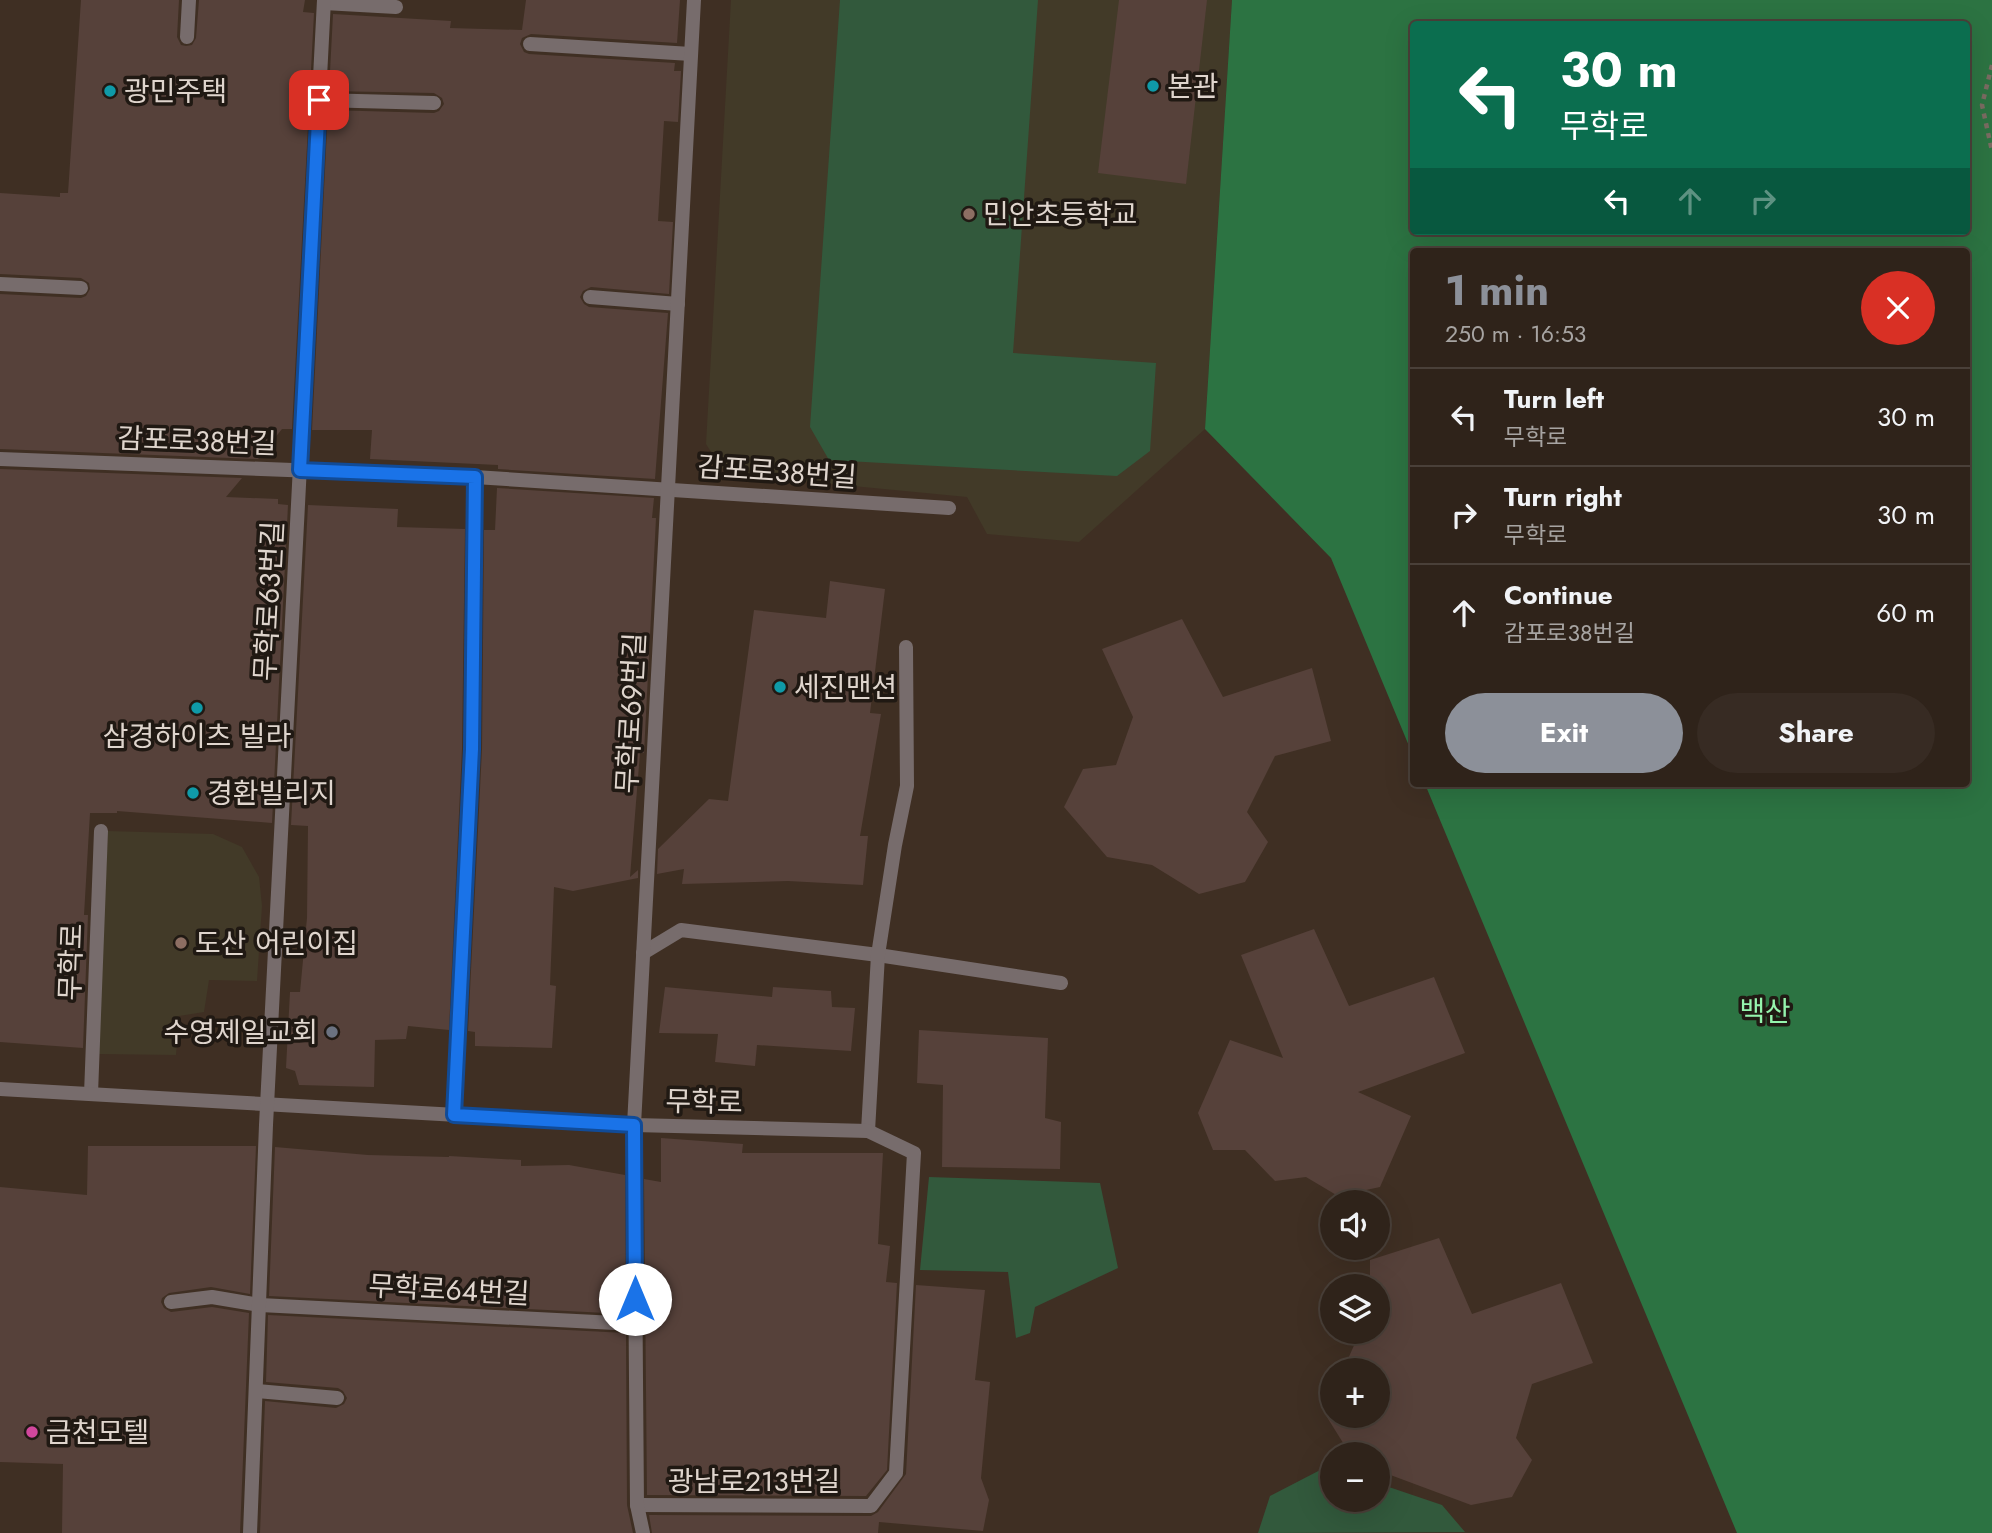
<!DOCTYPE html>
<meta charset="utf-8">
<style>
body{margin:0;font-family:Jost,"Noto Sans KR",sans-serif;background:#372b23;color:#f1f3f6;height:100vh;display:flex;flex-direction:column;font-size:26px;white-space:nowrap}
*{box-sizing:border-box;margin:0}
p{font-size:23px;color:#a7a4a2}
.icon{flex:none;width:38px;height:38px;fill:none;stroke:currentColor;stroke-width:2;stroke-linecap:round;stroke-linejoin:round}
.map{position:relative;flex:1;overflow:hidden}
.drawer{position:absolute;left:1410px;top:248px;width:560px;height:539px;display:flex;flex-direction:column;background:#2f231a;border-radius:7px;box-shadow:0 7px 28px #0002,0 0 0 2px #4a4039}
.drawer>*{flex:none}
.guide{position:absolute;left:1410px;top:21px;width:560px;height:214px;border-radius:7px;box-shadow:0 7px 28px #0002,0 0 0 2px #4a4039;background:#0b6e4f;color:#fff;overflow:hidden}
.controls{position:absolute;left:1320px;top:1190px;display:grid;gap:14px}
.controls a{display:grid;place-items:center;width:70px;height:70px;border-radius:50%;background:#2f231a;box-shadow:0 7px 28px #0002,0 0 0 2px #4a4039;font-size:35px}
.pin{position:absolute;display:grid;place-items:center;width:60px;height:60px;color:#fff;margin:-30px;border-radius:14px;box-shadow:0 4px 10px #0006}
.me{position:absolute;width:77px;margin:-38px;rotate:0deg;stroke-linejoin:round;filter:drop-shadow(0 0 5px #0008)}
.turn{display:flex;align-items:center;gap:24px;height:147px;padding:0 35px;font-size:32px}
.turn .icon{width:91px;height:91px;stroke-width:2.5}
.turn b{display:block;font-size:49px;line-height:60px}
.lanes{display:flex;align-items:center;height:66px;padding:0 35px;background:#0003;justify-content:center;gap:35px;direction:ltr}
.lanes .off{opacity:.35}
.round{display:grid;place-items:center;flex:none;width:74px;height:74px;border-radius:37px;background:#372b23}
.overview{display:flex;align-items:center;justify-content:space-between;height:119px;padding:0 35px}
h1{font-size:42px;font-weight:700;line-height:52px;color:#8c9099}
.button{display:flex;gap:14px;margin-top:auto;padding:14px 35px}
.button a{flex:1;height:80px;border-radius:42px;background:#8c9099;color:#fff;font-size:28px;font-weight:700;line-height:80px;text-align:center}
.button a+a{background:#372b23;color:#f1f3f6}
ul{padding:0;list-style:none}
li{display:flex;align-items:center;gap:21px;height:98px;padding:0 35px;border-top:2px solid #4a4039}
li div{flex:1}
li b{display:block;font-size:26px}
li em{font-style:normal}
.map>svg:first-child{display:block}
</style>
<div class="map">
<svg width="1992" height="1533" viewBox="0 0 1992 1533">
<rect width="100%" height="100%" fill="#3f2f23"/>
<g fill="#423a28">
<path d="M 731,0 L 1232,0 L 1205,429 L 1079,542 L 987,534 L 967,497 L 739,475 L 721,468 L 706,444 Z"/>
<path d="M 108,831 L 213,834 L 242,847 L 259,877 L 262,906 L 257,981 L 209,980 L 204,1012 L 179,1016 L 176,1055 L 97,1054 Z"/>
</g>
<g fill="#32593c">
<path d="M 840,0 L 1038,0 L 1013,353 L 1156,363 L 1150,451 L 1117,476 L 829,460 L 810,427 Z"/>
<path d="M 929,1177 L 1100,1183 L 1118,1268 L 1035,1307 L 1030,1333 L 1016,1338 L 1008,1272 L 920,1270 Z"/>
<path d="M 1328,1466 L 1332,1467 L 1332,1500 L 1377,1500 L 1377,1483 L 1442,1505 L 1465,1532 L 1258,1533 L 1270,1496 Z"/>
</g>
<path fill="#2c7342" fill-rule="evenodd" d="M 1232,0 L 1992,0 L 1992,1533 L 1737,1533 L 1425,784 L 1967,784 L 1967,252 L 1414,252 L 1414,758 L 1331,558 L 1205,429 ZM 1414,24 L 1967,24 L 1967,231 L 1414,231 Z"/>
<g fill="#56413a">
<path d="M 81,0 L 179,0 L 177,37 L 181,45 L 186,46 L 192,45 L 196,38 L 199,0 L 305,0 L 303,12 L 314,13 L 292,429 L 282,429 L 258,459 L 0,449 L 0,294 L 81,298 L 86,296 L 90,289 L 89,283 L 81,278 L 0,274 L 0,193 L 60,197 L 60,193 L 68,193 Z"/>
<path d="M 526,0 L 680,0 L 677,43 L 531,34 L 522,38 L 520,44 L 524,52 L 529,54 L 675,63 L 674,71 L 681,71 L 678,122 L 664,121 L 658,221 L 673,222 L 669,294 L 591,287 L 583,291 L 580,297 L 584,304 L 589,307 L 668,313 L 655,479 L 498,469 L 498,465 L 370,459 L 372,430 L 312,430 L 328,110 L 434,113 L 439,111 L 444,104 L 442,98 L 434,93 L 329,91 L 333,14 L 451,21 L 450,28 L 522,30 Z"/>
<path d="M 1119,0 L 1207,0 L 1186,184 L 1098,173 Z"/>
<path d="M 0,469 L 242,478 L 226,497 L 278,499 L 278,504 L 288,505 L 272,823 L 117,811 L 117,813 L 90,813 L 84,915 L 88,915 L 83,1048 L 0,1042 Z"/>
<path d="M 497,488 L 654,498 L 652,518 L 656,518 L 644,753 L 640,753 L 630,877 L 638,870 L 638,878 L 573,891 L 554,887 L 550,985 L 556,986 L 552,1048 L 475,1046 L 475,1032 L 468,1031 L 482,749 L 484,530 L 495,530 Z"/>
<path d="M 308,505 L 398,509 L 397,527 L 465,529 L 462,749 L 449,1030 L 408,1026 L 406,1039 L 375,1040 L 374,1087 L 299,1085 L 295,1071 L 286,1068 L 290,992 L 300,992 L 307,918 L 308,826 L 291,825 Z"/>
<path d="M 830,581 L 885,589 L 870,713 L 881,714 L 860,836 L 868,836 L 863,885 L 788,881 L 682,884 L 684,869 L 657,874 L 658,849 L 709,799 L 728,801 L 754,610 L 826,618 Z"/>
<path d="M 1182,619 L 1223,697 L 1312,668 L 1331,741 L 1275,756 L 1247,812 L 1268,842 L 1245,882 L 1199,894 L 1152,865 L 1107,857 L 1064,807 L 1083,769 L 1116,765 L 1133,717 L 1102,649 Z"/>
<path d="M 1314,929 L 1349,1006 L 1434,977 L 1465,1053 L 1358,1092 L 1411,1116 L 1380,1187 L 1338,1196 L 1306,1177 L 1275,1181 L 1245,1150 L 1213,1150 L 1198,1113 L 1230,1040 L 1283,1058 L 1241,955 Z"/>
<path d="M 665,987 L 772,997 L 773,987 L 831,991 L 832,1007 L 855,1008 L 851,1051 L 757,1045 L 755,1066 L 715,1062 L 718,1034 L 659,1033 Z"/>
<path d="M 919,1030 L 1048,1038 L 1045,1118 L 1061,1122 L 1060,1169 L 942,1167 L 943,1085 L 917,1083 Z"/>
<path d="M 661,1138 L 743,1144 L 742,1153 L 883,1153 L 878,1244 L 890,1246 L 886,1282 L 897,1283 L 887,1470 L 866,1496 L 647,1495 L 644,1179 L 661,1182 Z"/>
<path d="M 88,1146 L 256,1146 L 250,1294 L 211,1287 L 169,1293 L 162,1298 L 161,1302 L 164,1308 L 171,1312 L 212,1307 L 249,1313 L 240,1533 L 62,1533 L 63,1464 L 0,1462 L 0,1187 L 87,1195 Z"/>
<path d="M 275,1147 L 368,1155 L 449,1157 L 449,1156 L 521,1160 L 521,1166 L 569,1165 L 625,1175 L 626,1314 L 269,1296 Z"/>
<path d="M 1439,1238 L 1472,1314 L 1561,1283 L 1593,1363 L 1532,1384 L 1516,1438 L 1532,1460 L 1512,1497 L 1471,1505 L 1377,1470 L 1377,1454 L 1350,1454 L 1325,1414 L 1332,1397 L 1332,1416 L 1377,1416 L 1377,1370 L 1343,1370 L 1360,1332 L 1377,1332 L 1377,1286 L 1375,1286 L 1370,1276 L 1370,1260 Z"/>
<path d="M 916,1285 L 985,1290 L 975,1380 L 990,1382 L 981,1478 L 989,1500 L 983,1531 L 879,1522 L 878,1533 L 652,1533 L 649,1515 L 871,1516 L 878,1512 L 906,1474 Z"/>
<path d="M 268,1315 L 626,1333 L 627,1505 L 633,1533 L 260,1533 L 265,1401 L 336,1408 L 344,1404 L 347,1398 L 343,1391 L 338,1388 L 266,1382 Z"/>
</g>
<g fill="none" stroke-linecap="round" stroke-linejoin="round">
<path stroke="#796b61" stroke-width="4.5" stroke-dasharray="5 5" stroke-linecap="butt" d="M 1992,65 L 1982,105 L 1992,151"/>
<g stroke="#776c6c" stroke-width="14">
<path d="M 324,3 L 396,7"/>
<path d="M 187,37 L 189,0"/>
<path d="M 530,44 L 691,54"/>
<path d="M 319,100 L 434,103"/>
<path d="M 0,284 L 81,288"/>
<path d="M 590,297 L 678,304"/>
<path d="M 643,953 L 681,930 L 878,955 L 1061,983"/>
<path d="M 91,1094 L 101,831"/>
<path d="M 868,1131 L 878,955 L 895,845 L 907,786 L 906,647"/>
<path d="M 171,1302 L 212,1297 L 260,1305 L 635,1324"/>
<path d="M 257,1391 L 337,1398"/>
</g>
<g stroke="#776c6c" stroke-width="14">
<path d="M 0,459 L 475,477 L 949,508"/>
<path d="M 0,1089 L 634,1125 L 868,1131 L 914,1153 L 896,1473 L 871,1506 L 637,1505"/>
<path d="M 454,1115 L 472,749 L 475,477"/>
<path d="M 250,1533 L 266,1125 L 324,0"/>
<path d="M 643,1533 L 637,1505 L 634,1125 L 694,0"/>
</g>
</g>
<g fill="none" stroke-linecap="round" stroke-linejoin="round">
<defs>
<path id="route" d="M 319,100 L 300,470 L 475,477 L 472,749 L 454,1115 L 634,1125 L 635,1299"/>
</defs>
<use href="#route" stroke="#114b97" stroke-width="18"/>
<use href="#route" stroke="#1a73e8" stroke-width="12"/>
</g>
<g fill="#0f9aa8" stroke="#201913" stroke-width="2.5">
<circle cx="1153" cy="86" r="7"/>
<circle cx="110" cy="91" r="7"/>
<circle cx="780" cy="687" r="7"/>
<circle cx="197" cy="708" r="7"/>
<circle cx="193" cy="793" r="7"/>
</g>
<g fill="#8d6e63" stroke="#201913" stroke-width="2.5">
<circle cx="969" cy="214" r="7"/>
<circle cx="181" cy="943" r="7"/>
</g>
<circle fill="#6b7280" stroke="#201913" stroke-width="2.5" cx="332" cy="1032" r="7"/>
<circle fill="#d1479c" stroke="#201913" stroke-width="2.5" cx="32" cy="1432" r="7"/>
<g text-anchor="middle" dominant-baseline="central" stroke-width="7" stroke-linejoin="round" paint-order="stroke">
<g font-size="28" fill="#dfd5cd" stroke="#201913" text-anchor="start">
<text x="1167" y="86">본관</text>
<text x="124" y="91">광민주택</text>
<text x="983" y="214">민안초등학교</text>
<text x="794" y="687">세진맨션</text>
<text x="197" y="736" text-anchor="middle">삼경하이츠 빌라</text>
<text x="207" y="793">경환빌리지</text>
<text x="195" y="943">도산 어린이집</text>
<text x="318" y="1032" text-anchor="end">수영제일교회</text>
<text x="46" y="1432">금천모텔</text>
</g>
<g font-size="28" fill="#dfd5cd" stroke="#201913">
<text transform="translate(197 441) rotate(2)">감포로38번길</text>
<text transform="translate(777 472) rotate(4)">감포로38번길</text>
<text transform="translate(269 601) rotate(-87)">무학로63번길</text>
<text transform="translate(631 713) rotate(-87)">무학로69번길</text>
<text transform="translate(71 962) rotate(-88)">무학로</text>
<text transform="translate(704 1102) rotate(1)">무학로</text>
<text transform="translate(449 1290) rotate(3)">무학로64번길</text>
<text x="754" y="1481">광남로213번길</text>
</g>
<g font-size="28" fill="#95f4ad" stroke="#201913">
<text x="1765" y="1011">백산</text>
</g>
</g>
</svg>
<div class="controls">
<a><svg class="icon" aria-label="sound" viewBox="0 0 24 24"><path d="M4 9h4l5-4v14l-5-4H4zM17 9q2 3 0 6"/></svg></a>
<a><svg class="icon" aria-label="layers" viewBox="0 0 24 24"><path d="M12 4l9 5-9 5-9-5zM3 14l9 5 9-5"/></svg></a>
<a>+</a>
<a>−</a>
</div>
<div class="pin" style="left:319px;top:100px;background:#d93025"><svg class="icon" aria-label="arrive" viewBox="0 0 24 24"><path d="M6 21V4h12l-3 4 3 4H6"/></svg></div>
<svg class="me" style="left:635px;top:1299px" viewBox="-20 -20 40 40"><circle r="19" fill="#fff"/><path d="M0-13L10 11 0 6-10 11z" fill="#1a73e8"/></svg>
<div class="guide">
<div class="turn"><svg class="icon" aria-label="left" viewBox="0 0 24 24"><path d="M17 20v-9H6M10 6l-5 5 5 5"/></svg><div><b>30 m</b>무학로</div></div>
<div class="lanes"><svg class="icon" aria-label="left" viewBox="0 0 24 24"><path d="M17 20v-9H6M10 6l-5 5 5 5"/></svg><svg class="icon off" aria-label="ahead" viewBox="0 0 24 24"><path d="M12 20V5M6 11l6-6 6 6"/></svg><svg class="icon off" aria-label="right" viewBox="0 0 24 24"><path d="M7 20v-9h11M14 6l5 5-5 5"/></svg></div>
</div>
<section class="drawer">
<div class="overview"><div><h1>1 min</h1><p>250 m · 16:53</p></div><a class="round" style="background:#d93025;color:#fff"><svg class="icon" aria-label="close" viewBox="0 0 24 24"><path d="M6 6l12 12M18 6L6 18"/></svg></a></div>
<ul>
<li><svg class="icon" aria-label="left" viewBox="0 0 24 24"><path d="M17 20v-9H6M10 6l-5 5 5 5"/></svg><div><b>Turn left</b><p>무학로</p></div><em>30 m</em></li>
<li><svg class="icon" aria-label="right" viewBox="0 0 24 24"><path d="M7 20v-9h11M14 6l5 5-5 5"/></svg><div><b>Turn right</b><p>무학로</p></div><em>30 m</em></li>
<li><svg class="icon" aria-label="ahead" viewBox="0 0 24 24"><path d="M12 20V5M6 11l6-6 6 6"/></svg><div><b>Continue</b><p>감포로38번길</p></div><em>60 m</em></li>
</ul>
<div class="button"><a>Exit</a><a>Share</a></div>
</section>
</div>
